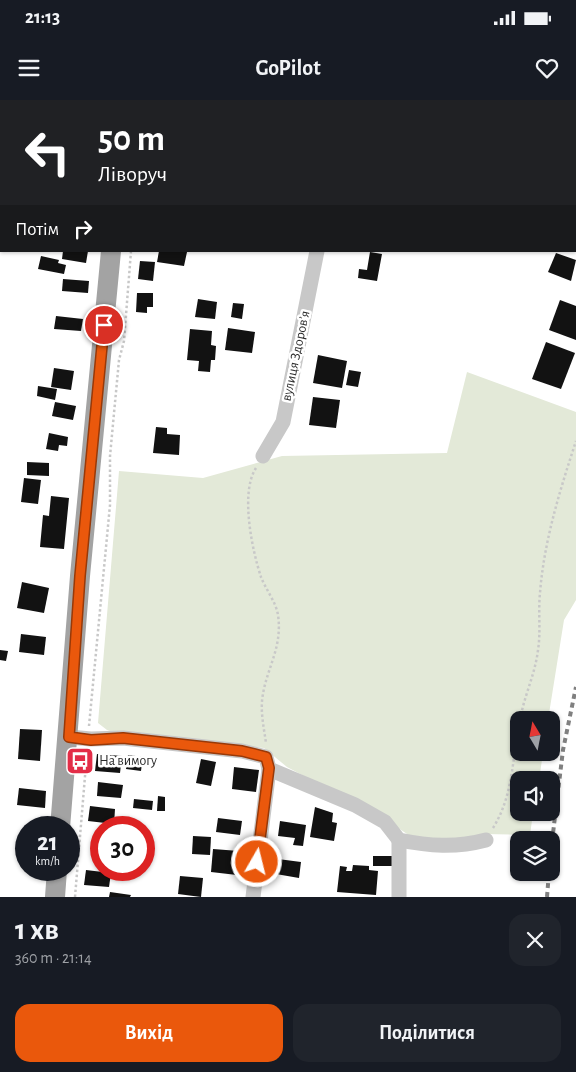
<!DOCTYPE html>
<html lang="uk">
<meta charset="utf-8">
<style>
body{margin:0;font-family:"Alegreya Sans",sans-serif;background:#20242c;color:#f1f3f6;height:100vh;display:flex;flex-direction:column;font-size:19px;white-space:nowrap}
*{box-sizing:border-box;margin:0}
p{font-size:16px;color:#9ea1a6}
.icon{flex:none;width:28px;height:28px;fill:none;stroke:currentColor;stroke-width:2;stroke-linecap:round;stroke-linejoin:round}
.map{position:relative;height:797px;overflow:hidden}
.panel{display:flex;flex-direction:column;background:#171b24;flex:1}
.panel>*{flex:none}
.guide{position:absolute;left:0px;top:0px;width:576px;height:152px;box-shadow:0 1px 4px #0004;background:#202124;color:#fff;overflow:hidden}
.needle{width:32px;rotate:350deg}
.buttons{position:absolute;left:510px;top:611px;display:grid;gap:10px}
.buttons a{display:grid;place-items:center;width:50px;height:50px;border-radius:10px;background:#171b24;box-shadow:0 1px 4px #0004;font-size:25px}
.speed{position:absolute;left:15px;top:716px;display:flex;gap:10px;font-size:25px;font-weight:700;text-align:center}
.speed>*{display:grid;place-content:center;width:65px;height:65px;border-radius:50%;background:#171b24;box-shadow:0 1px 4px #0004;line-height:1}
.speed small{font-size:12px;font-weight:400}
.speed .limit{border:8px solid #d22;background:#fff;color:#111}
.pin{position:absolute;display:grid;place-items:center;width:42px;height:42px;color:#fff;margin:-21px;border:2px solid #fff;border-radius:50%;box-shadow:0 1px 5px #0007}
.me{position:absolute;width:55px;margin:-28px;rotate:8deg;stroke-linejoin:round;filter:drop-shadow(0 0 4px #0008)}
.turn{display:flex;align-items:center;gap:18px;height:105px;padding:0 15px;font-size:22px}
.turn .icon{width:65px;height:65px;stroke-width:2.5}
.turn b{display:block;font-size:35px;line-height:42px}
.then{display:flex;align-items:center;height:48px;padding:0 15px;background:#0003;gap:10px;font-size:19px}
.round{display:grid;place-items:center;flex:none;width:52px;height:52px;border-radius:15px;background:#20242c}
.summary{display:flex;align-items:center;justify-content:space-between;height:85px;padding:0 15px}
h1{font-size:30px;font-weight:600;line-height:38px}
.cta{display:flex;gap:10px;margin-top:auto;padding:10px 15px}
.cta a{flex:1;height:58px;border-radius:15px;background:#ea580c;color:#fff;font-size:20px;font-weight:600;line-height:58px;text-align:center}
.cta a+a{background:#20242c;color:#f1f3f6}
.status{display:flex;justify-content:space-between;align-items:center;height:35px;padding:0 25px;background:#171b24;direction:ltr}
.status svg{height:14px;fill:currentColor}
header{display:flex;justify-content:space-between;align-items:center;height:65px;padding:0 15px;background:#171b24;font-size:22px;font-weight:600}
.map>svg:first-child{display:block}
</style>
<div class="status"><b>21:13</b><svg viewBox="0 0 49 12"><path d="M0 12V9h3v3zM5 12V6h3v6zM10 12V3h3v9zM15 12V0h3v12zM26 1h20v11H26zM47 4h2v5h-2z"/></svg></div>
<header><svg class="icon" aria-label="menu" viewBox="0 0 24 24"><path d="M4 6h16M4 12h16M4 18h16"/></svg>GoPilot<svg class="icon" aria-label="heart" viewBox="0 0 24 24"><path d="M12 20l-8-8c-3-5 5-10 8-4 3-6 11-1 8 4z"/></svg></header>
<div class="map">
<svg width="576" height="797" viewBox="0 0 576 797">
<rect width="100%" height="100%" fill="#fff"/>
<path fill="#e3e9d8" d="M 467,272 L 576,312 L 576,500 L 564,520 L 548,620 L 519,620 L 519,652 L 543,653 L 539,680 L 519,680 L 519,712 L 533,713 L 530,735 L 485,734 L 460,744 L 410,736 L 385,719 L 287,667 L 264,648 L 117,633 L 107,630 L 98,623 L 119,371 L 203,378 L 282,356 L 447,353 Z"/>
<g fill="#121212">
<path d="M 63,151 L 88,151 L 86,163 L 62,159 Z"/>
<path d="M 159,151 L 187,152 L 184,166 L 157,162 Z"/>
<path d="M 370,152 L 382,154 L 377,181 L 358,178 L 359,169 L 367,170 Z"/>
<path d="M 556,153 L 576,160 L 571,181 L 548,172 Z"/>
<path d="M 41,156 L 59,160 L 58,163 L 66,165 L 64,174 L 38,169 Z"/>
<path d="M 140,161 L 155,162 L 153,181 L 138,179 Z"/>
<path d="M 63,179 L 89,181 L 88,193 L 62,191 Z"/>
<path d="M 137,193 L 153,193 L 153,207 L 147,207 L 147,213 L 136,212 Z"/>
<path d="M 198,199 L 217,202 L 215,219 L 195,217 Z"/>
<path d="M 560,200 L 576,206 L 576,240 L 549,230 Z"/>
<path d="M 233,203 L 244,204 L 242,219 L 231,217 Z"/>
<path d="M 56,216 L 83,219 L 81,231 L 54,229 Z"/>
<path d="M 228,228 L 255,232 L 252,253 L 225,250 Z"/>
<path d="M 190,229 L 212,231 L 211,245 L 216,246 L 215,260 L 211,260 L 210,272 L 198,271 L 199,261 L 187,260 Z"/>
<path d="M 546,242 L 575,253 L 561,289 L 532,279 Z"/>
<path d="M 318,255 L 347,261 L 342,288 L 313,283 Z"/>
<path d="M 54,268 L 74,271 L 71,290 L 51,287 Z"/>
<path d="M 349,270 L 361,272 L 358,287 L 346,285 Z"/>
<path d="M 38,286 L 57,289 L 55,300 L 37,296 Z"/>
<path d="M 313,297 L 340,300 L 336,328 L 309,325 Z"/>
<path d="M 55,302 L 76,306 L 73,320 L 52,316 Z"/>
<path d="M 156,327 L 167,328 L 167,334 L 180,335 L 179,355 L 153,353 Z"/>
<path d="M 49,333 L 68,337 L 67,346 L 59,345 L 58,351 L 46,349 Z"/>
<path d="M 27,362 L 49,363 L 49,376 L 27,375 Z"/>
<path d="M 24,378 L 41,380 L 38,404 L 21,402 Z"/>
<path d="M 51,396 L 69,398 L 64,449 L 40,447 L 43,415 L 49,416 Z"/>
<path d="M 22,482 L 49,488 L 44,513 L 17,508 Z"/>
<path d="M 21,534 L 46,537 L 44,555 L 19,552 Z"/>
<path d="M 0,550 L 8,551 L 6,561 L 0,560 Z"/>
<path d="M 20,629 L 42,630 L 40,661 L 18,659 Z"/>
<path d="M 97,654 L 122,656 L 120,673 L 95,671 Z"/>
<path d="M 128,655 L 143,657 L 141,671 L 126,669 Z"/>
<path d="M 201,659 L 216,662 L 211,686 L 196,683 Z"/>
<path d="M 234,667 L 259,670 L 256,692 L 232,689 Z"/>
<path d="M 98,682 L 123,685 L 121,698 L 97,696 Z"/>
<path d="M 19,688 L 46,691 L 45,708 L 17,705 Z"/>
<path d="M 158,696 L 165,697 L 165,711 L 157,711 Z"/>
<path d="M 134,699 L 153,701 L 152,710 L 133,708 Z"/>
<path d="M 90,706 L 115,709 L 114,724 L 88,721 Z"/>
<path d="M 315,707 L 333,713 L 332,722 L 337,723 L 334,741 L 310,737 Z"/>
<path d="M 218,718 L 242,721 L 240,735 L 216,732 Z"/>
<path d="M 280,721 L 306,725 L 303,746 L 293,745 L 295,738 L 278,736 Z"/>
<path d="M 193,736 L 211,737 L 210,755 L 192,754 Z"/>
<path d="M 93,740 L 101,742 L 101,755 L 91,753 Z"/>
<path d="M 213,749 L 239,751 L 237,775 L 211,772 Z"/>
<rect x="373" y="756" width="20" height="10"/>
<path d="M 278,759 L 301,762 L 299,778 L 276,774 Z"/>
<path d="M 353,765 L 369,766 L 369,770 L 378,771 L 376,795 L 337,792 L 340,766 L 347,767 L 346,771 L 352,771 Z"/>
<path d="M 86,770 L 111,773 L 109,787 L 84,785 Z"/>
<path d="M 180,776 L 203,778 L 201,797 L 178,794 Z"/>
<path d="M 110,792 L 131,795 L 130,797 L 109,797 Z"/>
</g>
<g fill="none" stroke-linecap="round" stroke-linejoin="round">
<g stroke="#c8c8c8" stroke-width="2.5" stroke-dasharray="2.5 2.5" stroke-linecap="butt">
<path d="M 144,1 L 145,0"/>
<path d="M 256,368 C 240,392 252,450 261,477 C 266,490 276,502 278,515 C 283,549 265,570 262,601 C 261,615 264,629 266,643"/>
<path d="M 520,620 C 524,596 535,575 538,550 C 541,531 538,512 540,493 C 544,441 560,390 576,341"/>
<path d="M 89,626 L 110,405 L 110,356 L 119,260 L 124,241 L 131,151"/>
<path d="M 493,728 C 513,696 512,661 519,625"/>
<path d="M 75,797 L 87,652"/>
</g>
<g stroke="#c8c8c8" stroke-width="15">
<path d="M 340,1 L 340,0"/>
<path d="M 263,356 L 283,322 L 317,151"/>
<path d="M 69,637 L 91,639 L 123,638 L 242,651 L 266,657 L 269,669 L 355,705 L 385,722 L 399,740 C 429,746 456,748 486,740"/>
<path d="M 253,797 L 269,669"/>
<path d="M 399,797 L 399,740"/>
</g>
<g stroke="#a3a3a3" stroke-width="20">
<path d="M 124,1 L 124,0"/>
<path d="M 60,728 L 80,476 L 111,151"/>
<path d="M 55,797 L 57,770"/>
</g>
<g stroke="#808080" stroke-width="4" stroke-dasharray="5 4" stroke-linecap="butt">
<path d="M 551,750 L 563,650 L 576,587"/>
<path d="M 547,797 L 549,772"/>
</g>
</g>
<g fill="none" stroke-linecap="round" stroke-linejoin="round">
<defs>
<path id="route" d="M 104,225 L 80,476 L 69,637 L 91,640 L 123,638 L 242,651 L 266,657 L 269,668 L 257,762"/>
</defs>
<use href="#route" stroke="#983908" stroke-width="12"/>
<use href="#route" stroke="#ea580c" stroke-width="9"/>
</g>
<defs>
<symbol id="bus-square" viewBox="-11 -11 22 22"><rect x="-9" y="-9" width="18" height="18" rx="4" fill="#e32d47" stroke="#fff"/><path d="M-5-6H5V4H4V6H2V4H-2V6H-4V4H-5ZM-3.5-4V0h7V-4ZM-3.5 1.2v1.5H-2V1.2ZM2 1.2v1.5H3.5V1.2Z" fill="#fff"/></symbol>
</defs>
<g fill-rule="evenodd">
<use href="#bus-square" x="64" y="645" width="32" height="32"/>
</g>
<g text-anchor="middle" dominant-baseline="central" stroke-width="5" stroke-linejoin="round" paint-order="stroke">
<g font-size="14" fill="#2b2b2b" stroke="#fff">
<text transform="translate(296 256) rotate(-78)">вулиця Здоровʼя</text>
</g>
<g font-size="14" fill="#2b2b2b" stroke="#fff" text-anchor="start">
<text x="99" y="661">На вимогу</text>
</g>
</g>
</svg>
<div class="buttons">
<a><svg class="needle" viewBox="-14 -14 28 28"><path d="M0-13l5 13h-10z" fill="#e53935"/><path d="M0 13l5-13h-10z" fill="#9ea1a6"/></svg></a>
<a><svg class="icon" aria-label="sound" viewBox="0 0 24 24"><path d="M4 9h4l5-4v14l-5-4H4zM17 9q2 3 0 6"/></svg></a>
<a><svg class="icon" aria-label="layers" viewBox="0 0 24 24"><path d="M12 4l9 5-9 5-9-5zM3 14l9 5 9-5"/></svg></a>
</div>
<div class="speed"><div>21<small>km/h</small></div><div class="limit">30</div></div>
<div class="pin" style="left:104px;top:225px;background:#d93025"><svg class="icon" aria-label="arrive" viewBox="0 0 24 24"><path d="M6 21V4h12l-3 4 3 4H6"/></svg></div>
<svg class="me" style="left:257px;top:762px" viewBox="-20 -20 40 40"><circle r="17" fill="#ea580c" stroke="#fff" stroke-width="3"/><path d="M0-11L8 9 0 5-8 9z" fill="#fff"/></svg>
<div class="guide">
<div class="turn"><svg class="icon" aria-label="left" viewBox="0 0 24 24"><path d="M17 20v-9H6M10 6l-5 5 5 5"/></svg><div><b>50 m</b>Ліворуч</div></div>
<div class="then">Потім<svg class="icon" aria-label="right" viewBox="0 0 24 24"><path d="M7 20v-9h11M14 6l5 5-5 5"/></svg></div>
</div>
</div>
<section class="panel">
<div class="summary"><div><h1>1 хв</h1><p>360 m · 21:14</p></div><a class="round"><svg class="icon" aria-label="close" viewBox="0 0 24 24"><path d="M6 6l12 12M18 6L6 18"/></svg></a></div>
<div class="cta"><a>Вихід</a><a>Поділитися</a></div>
</section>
